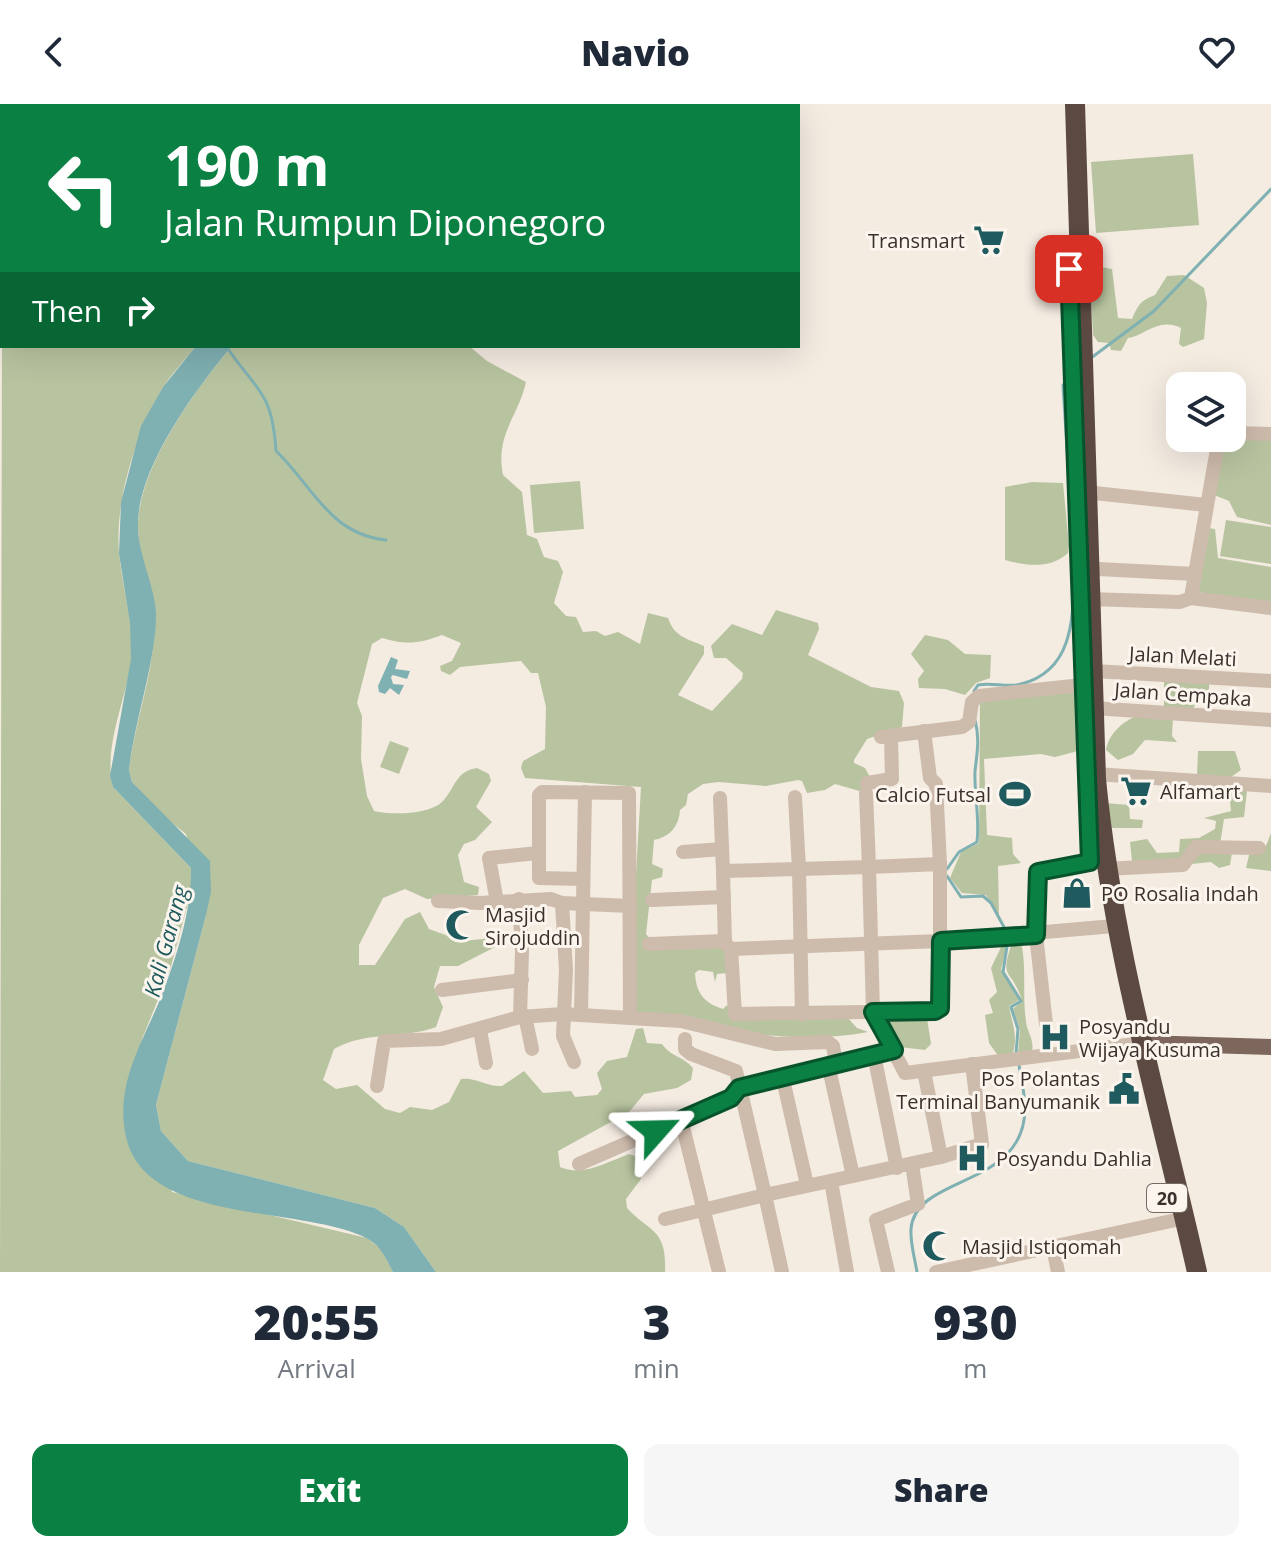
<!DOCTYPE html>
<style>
body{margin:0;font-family:"Open Sans",sans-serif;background:#f6f6f7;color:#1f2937;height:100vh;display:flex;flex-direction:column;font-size:30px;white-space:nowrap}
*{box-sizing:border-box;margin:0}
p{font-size:26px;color:#747a83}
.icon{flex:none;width:44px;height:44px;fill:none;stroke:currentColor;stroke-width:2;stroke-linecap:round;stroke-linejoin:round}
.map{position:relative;height:1168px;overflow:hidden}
.panel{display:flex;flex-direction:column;background:#fff;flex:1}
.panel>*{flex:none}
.banner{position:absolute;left:0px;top:0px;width:800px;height:244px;box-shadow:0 8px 32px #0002;background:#0b8043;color:#fff;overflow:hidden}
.controls{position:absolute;left:1166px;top:268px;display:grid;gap:16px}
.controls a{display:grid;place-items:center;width:80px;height:80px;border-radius:16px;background:#fff;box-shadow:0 8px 32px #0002;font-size:40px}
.pin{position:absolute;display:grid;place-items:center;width:68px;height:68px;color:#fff;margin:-34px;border-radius:16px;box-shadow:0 4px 12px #0006}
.me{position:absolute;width:88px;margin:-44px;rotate:65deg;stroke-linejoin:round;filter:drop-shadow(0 0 6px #0008)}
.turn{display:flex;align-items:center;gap:28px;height:168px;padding:0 32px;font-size:36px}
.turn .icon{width:104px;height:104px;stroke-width:2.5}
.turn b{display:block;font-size:56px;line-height:68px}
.then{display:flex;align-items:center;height:76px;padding:0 32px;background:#0003;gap:16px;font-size:30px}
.eta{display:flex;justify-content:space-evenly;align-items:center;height:136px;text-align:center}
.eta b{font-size:48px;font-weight:800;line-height:56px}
.primary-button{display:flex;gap:16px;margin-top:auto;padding:16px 32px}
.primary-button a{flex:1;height:92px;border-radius:16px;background:#0b8043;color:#fff;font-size:32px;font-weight:800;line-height:92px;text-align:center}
.primary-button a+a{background:#f6f6f7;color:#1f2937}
header{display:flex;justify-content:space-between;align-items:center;height:104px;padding:0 32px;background:#fff;font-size:36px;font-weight:800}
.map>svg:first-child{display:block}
</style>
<header><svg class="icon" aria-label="back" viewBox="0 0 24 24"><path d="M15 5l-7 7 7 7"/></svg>Navio<svg class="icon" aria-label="heart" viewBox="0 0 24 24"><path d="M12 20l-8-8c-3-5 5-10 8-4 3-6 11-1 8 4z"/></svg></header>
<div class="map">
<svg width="1271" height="1168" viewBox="0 0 1271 1168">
<rect width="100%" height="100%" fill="#f4ebe1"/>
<g fill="#b8c4a0">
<path d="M 8,0 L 141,0 L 8,2 Z"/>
<path d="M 165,0 L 484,0 L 165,2 Z"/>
<path d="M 1193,50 L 1199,121 L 1096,129 L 1091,58 Z"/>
<path d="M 1097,150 L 1101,163 L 1112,165 L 1118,214 L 1132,215 C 1139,199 1141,197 1155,191 L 1167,172 L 1184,171 L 1204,184 L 1207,199 L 1204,235 L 1183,243 L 1179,240 L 1181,224 C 1158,213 1145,232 1128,234 L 1121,247 L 1111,246 L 1109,239 L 1098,238 L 1093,231 L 1089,153 Z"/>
<path d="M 2,214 L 2,242 L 196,242 C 185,256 171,270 162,285 C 136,333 115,393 119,448 C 122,484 135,521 131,557 C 126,597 103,642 113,683 L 191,764 L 191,788 L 170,866 L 142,935 L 172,1088 L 367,1134 L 381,1145 L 393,1168 L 0,1168 Z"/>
<path d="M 232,242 L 469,242 L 487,257 L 526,278 C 518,314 495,330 503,371 L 522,388 L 527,431 L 537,435 L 544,453 L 558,457 L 563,468 L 554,499 L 566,512 L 576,513 L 583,528 L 596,527 L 605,532 L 618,528 L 640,540 L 648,509 L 668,514 C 674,533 688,535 704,542 L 704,550 L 678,591 L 712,607 L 742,575 L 743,569 L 726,554 L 714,554 L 711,542 L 732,520 L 762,531 L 776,506 L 818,519 L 819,525 L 808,551 L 871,583 L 899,587 L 904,599 L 902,623 L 867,635 L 854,656 L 854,659 L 865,664 L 870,673 L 863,688 L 835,680 L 825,686 L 807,689 L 802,677 L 798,676 L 766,682 L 718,678 L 703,680 L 688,690 L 686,701 L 680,706 C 679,722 670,733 654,736 L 652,760 L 663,765 L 662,773 L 652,776 L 646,830 L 652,837 L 724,843 L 727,869 L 717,870 L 715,878 L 713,868 L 699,866 L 695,869 C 696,889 704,899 723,905 L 727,901 L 734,913 L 847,913 L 857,924 L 868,928 C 789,943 717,923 639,910 L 634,906 L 635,787 L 641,683 L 525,674 L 521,664 L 523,657 L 545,645 L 546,603 L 538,569 L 531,569 L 521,557 L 460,563 L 450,571 L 441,567 L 440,562 L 452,557 L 461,539 L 442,531 C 418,540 406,541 382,534 L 372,540 L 357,599 L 362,612 L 361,655 L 367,692 L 374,707 C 391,711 428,711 442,698 C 455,685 455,667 477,664 L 489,670 L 491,677 L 476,703 L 492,718 L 475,736 L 464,740 L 458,751 L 464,778 L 479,783 L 478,791 L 427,795 L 405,785 L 383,794 L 359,841 L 359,861 L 375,861 L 405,815 L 420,808 L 429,825 L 462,837 L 483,835 L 493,830 L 499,841 L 458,862 L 440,862 L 434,883 L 443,903 L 436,923 C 404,935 365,927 334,945 L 323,976 L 336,985 L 357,981 L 385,1005 L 400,1009 L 410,1003 L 432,1006 L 449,998 L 461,975 C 476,973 487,983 502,982 L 524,967 L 543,989 L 571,987 L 575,993 L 597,991 L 602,985 L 597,969 L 607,957 L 627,953 L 636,925 L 643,924 L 647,939 L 662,940 C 671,953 683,952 693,964 L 691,976 L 677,984 L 644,990 L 629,1008 L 558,1047 L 560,1063 C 583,1073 607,1058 629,1050 L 641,1054 L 641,1075 L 626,1095 L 627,1104 C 650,1129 667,1124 665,1168 L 436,1168 L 404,1123 L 375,1104 L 188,1057 L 161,1027 L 156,1001 L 206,811 L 186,730 L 162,711 L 132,678 L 129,666 C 134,620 155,566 154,521 C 152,488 139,456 138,424 C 137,365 195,286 232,242 Z"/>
<path d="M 1222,334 L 1271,336 L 1271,421 L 1237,413 L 1229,397 L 1214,391 Z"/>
<path d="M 580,377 L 584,425 L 534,429 L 530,381 Z"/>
<path d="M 1032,378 L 1063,379 L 1069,442 L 1068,449 C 1051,465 1026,462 1005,456 L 1005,383 Z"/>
<path d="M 1226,416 L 1271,423 L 1271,460 L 1220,452 Z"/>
<path d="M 1208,424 L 1215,425 L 1218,454 L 1271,463 L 1271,499 L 1199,488 L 1196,484 Z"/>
<path d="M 925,531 L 948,536 L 965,550 L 991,551 L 990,574 L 976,579 L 965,591 L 945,585 L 919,584 L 918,575 L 924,567 L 911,550 Z"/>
<path d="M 1164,573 L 1209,577 L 1209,585 L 1193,604 L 1164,603 Z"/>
<path d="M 1077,588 L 1082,633 L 1078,647 L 1055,653 L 1041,650 L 984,655 L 987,731 L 1012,734 L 1013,750 L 1021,759 L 998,762 L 999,813 L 986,791 L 962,789 L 950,774 L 961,748 L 979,739 L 980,600 L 983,594 Z"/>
<path d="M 1138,612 L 1173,613 L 1172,632 L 1177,638 L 1145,636 L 1133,650 L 1118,656 L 1106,646 C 1108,631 1123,616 1138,612 Z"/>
<path d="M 390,637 L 409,644 L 399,670 L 380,663 Z"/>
<path d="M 1198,647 L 1235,647 L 1241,666 L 1231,673 L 1197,671 Z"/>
<path d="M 1213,685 L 1247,687 L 1244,713 L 1224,715 L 1220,741 L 1232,749 L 1230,761 L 1219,764 L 1211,758 L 1133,766 L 1130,738 L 1147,735 L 1157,749 L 1179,748 L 1180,735 L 1199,734 L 1215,725 L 1216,717 L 1204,714 L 1231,707 L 1229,688 Z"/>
<path d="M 1105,699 L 1129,701 L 1130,715 L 1143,716 L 1142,724 L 1106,724 Z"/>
<path d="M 1271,729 L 1271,767 L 1246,764 L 1249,751 L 1266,742 Z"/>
<path d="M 1020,835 C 1028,862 1021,895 1027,923 C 1030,932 1034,938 1032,948 L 1018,950 L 1020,926 L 1013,905 L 1022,897 C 1012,862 998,879 1013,836 Z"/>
<path d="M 1004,837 L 1007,843 L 1001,865 L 1019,896 L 1009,902 C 1012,919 1019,934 1012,951 L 999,953 L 989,939 L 985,911 L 993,909 L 989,896 L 997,888 L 991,864 Z"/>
<path d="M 927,914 L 931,940 L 925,946 L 900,943 L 884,915 Z"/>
</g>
<g fill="#7fb0b2">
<path d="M 196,242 L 232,242 C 195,286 136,366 138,424 C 139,453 154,480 156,508 C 157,554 134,618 129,666 L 132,678 L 210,757 L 211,788 L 206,811 L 156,1001 L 161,1027 L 188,1057 L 375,1104 L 404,1123 L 436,1168 L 393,1168 C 386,1155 381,1142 368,1135 C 305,1101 146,1122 126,1033 C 114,979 144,937 163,888 C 177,851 192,805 191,764 L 113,683 L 110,672 L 131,555 L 130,519 L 119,450 L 121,398 L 141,322 L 163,283 Z"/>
<path d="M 391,553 L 398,556 L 395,565 L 410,567 L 407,575 L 393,571 L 391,573 L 393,580 L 404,581 L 399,591 L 390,584 L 385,590 L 379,588 L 378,582 Z"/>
</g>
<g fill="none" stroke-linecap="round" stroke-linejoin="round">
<g stroke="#7fb0b2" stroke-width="3">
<path d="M 226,242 C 257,288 272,286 276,347 C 313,382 329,430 386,436"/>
<path d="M 1091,254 L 1154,207 L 1271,85"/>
<path d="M 1073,441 L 1063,281 L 1074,271"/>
<path d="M 974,587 L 978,581 C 992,578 1008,584 1021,580 C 1072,567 1073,517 1074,474"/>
<path d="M 947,765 L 959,748 L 977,738 C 980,714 974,691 975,667 C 977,649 980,635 975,616"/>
<path d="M 947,772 L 961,793 L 983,792 L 991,799 L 1005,825"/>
<path d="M 1008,836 L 1003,868 L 1021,897 L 1011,903 L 1018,925 L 1016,950"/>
<path d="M 917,1168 C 915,1155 910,1139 911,1125 C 915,1070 1025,1085 1025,1004 C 1025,990 1021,975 1019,961"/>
</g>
<g stroke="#cdbbac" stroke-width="14">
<path d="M 627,0 L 633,2"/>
<path d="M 661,2 L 662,0"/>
<path d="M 1232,329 L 1271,330"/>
<path d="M 1085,388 L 1206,401"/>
<path d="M 1079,464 L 1195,470 L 1191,494 L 1271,504"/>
<path d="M 1195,470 L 1219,334"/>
<path d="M 1089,495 L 1180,498 L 1191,494"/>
<path d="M 1093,567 L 1271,577"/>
<path d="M 1093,604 L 1271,616"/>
<path d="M 924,627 L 930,674 L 936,680 L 940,760"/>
<path d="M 881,633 L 962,623 L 969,618 L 972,598 L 979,592 L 1082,581"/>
<path d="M 1096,670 L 1271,682"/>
<path d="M 867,679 L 892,675 L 891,632"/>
<path d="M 795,693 L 799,765 L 869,763 L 873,908 L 905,969 L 1143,939"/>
<path d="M 720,694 L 723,767"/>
<path d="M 683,748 L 722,745"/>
<path d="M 1105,765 L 1183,761 L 1196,743 L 1259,744"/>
<path d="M 583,775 L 539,774 L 539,691 L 542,688 L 629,689 L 630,912"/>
<path d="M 519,795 L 522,847 L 520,913"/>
<path d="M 652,796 L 724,793"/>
<path d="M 438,797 L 480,799 L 551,795 L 562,799 L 630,802"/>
<path d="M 497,798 L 489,754 L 538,749"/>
<path d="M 562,799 L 566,866 L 563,932 L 574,958"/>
<path d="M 649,840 L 725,837"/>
<path d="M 731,845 L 941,837 L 1114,822"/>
<path d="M 442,886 L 522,876"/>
<path d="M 581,910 L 585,688"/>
<path d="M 802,911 L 799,765 L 723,767 L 725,839 L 731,845 L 735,910 L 935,907 L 940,904 L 940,760 L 869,763 L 866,689"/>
<path d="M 525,912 L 532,945"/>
<path d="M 1046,920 L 1036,831 L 1037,772 L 1043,765 L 1090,758"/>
<path d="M 480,926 L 486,959"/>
<path d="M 874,951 L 897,1064"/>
<path d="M 828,960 L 853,1072"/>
<path d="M 782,971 L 807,1081"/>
<path d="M 377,982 L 384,937 L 441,935 L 520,913 L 563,910 L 681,917 L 775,940 L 828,938 L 833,942 L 836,959"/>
<path d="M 681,1015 L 719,1168"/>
<path d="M 941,1053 L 982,1040 L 972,960"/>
<path d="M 579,1060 L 731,994 L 739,984 L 894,946"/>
<path d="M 831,1077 L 847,1168"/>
<path d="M 665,1115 L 765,1091 L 736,967 L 691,950 L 685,945 L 685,935"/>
<path d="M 1053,1143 L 1058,1168"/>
<path d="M 782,1168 L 765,1091 L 941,1053 L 924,967"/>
<path d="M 888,1168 L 876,1116 L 918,1100 L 912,1060"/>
<path d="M 936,1168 L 1185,1114"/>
</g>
<path stroke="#7d675c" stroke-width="16" d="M 1143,939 L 1271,943"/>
<path stroke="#5c4a42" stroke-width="20" d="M 1075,0 L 1096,675 C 1112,842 1160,1004 1197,1168"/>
</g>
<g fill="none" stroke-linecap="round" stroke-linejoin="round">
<defs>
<path id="route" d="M 656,1027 L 731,994 L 739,984 L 894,946 L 873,908 L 935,907 L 940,904 L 941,837 L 1036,831 L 1038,768 L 1090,758 L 1069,165"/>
</defs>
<use href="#route" stroke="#07532c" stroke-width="20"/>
<use href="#route" stroke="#0b8043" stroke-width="14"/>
</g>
<defs>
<symbol id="supermarket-bare" viewBox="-9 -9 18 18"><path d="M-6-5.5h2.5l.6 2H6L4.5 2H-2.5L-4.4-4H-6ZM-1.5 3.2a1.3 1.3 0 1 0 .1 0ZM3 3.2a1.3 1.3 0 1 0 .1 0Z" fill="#1f5a5e" stroke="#fbf5ee" stroke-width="2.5" paint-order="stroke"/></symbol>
<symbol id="stadium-bare" viewBox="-9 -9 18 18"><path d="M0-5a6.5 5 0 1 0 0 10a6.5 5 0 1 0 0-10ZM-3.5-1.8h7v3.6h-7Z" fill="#1f5a5e" stroke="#fbf5ee" stroke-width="2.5" paint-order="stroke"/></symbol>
<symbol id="shop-bare" viewBox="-9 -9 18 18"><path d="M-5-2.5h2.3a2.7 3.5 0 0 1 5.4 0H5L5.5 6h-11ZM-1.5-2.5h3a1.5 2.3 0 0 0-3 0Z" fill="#1f5a5e" stroke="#fbf5ee" stroke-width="2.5" paint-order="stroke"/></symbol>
<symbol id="mosque-bare" viewBox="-9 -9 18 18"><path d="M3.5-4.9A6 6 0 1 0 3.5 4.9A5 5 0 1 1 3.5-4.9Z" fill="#1f5a5e" stroke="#fbf5ee" stroke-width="2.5" paint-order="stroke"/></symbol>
<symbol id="hospital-bare" viewBox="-9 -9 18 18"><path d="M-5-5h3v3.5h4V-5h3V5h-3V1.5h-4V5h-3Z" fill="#1f5a5e" stroke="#fbf5ee" stroke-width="2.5" paint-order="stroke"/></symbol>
<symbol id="civic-bare" viewBox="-9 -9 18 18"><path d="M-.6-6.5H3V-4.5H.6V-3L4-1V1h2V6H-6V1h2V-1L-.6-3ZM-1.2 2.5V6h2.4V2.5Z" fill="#1f5a5e" stroke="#fbf5ee" stroke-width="2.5" paint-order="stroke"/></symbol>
</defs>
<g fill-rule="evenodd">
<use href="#supermarket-bare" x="967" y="114" width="44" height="44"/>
<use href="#supermarket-bare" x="1114" y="665" width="44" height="44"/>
<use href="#stadium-bare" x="993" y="668" width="44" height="44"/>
<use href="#shop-bare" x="1055" y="767" width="44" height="44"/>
<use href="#mosque-bare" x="439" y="799" width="44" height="44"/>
<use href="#hospital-bare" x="1033" y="911" width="44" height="44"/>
<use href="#civic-bare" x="1102" y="963" width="44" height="44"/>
<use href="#hospital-bare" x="950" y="1032" width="44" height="44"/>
<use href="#mosque-bare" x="916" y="1120" width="44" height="44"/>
</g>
<g text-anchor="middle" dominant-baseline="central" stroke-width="6" stroke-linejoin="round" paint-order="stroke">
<rect fill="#fbf5ee" stroke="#756b66" stroke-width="2" x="1147" y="1080" width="40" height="28" rx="6"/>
<g font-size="18" font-weight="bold" fill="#3b302b">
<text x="1167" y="1094">20</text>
</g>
<g font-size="20" fill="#3b302b" stroke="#fbf5ee" text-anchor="start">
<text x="965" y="136" text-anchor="end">Transmart</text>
<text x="1160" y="687">Alfamart</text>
<text x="991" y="690" text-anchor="end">Calcio Futsal</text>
<text x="1101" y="789">PO Rosalia Indah</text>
<text x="485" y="810">Masjid<tspan x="485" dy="23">Sirojuddin</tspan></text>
<text x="1079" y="922">Posyandu<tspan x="1079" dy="23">Wijaya Kusuma</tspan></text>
<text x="1100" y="974" text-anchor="end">Pos Polantas<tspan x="1100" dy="23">Terminal Banyumanik</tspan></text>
<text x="996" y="1054">Posyandu Dahlia</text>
<text x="962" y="1142">Masjid Istiqomah</text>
</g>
<g font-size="20" fill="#3b302b" stroke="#fbf5ee">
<text transform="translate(1183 552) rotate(3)">Jalan Melati</text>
<text transform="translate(1183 590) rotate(4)">Jalan Cempaka</text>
</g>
<g font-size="22" font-style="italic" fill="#1f5a5e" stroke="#fbf5ee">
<text transform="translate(165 837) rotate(-75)">Kali Garang</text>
</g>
</g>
</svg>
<div class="controls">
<a><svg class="icon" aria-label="layers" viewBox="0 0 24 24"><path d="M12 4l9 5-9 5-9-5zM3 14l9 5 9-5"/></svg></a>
</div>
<div class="pin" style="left:1069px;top:165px;background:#d93025"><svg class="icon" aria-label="arrive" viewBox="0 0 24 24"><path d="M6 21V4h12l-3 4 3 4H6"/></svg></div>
<svg class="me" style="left:656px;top:1027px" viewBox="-20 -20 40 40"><path d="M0-17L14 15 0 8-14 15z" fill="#0b8043" stroke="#fff" stroke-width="4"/></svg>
<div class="banner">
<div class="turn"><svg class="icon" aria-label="left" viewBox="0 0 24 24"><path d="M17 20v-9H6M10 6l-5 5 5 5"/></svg><div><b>190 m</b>Jalan Rumpun Diponegoro</div></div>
<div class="then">Then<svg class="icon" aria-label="right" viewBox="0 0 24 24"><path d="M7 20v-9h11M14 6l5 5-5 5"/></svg></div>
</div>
</div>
<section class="panel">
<div class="eta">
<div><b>20:55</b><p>Arrival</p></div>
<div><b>3</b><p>min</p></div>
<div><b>930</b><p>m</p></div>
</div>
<div class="primary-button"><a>Exit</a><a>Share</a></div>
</section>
